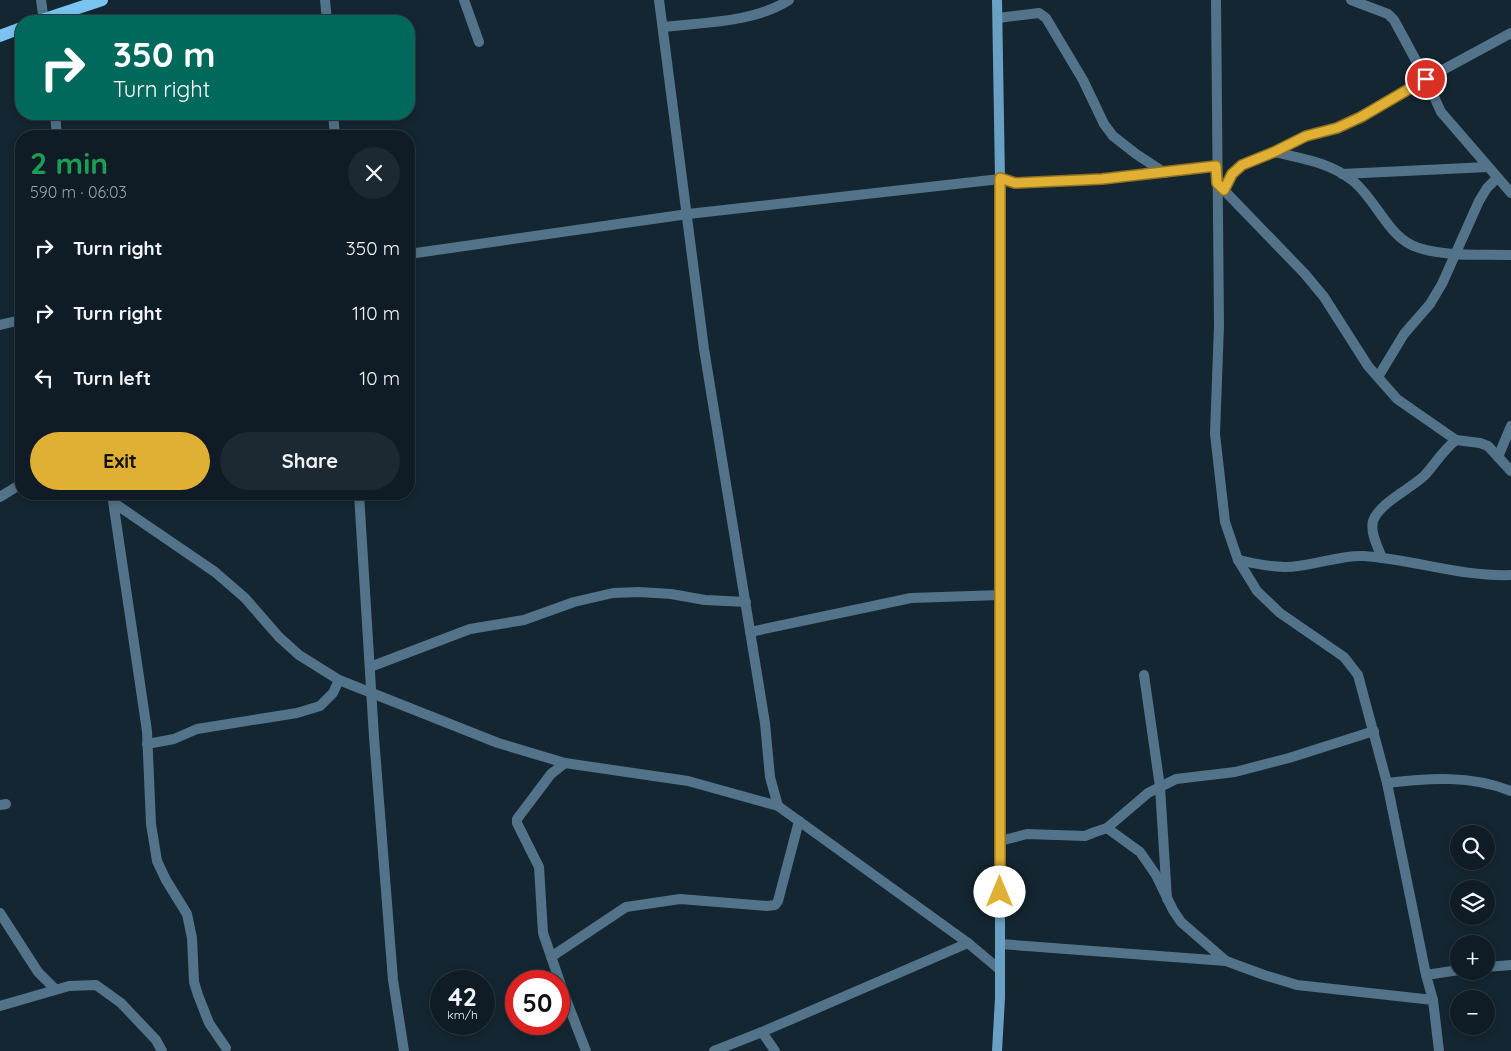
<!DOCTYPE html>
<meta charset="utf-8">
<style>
body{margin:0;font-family:Quicksand,sans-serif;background:#1d2932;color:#f1f3f6;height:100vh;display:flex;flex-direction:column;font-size:19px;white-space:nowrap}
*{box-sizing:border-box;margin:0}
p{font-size:16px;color:#9ba1a7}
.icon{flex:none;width:28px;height:28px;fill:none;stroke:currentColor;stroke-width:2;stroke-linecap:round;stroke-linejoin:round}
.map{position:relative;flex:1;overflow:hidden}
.side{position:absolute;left:15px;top:130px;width:400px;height:370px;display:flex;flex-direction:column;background:#0f1c25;border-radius:20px;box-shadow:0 2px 8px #0003,0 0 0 1px #2f3a42}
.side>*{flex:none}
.top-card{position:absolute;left:15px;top:15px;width:400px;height:105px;border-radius:20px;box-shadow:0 2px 8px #0003,0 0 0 1px #2f3a42;background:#00695c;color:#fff;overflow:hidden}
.buttons{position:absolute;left:1450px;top:825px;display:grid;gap:10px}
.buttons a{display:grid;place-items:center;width:45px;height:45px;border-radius:50%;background:#0f1c25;box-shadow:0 2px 8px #0003,0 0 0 1px #2f3a42;font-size:25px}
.speed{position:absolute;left:430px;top:970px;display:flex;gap:10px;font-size:25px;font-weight:700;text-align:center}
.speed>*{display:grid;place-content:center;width:65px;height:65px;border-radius:50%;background:#0f1c25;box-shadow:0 2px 8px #0003,0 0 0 1px #2f3a42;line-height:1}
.speed small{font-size:12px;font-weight:400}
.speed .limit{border:8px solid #d22;background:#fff;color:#111}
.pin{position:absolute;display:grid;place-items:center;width:42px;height:42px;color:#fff;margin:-21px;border:2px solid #fff;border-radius:50%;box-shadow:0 1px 5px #0007}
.me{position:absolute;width:55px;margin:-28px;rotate:0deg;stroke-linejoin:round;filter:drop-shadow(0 0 4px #0008)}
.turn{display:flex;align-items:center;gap:18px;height:105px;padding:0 15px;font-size:22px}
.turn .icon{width:65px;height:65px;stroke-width:2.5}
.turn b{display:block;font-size:35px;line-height:42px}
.round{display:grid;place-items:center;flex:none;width:52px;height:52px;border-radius:26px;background:#1d2932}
.head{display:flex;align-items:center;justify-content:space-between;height:85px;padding:0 15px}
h1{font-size:30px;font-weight:800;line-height:38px;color:#1e9e55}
.primary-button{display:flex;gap:10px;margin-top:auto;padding:10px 15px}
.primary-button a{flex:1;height:58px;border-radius:30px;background:#e0b034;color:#111;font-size:20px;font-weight:800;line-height:58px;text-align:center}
.primary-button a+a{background:#1d2932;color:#f1f3f6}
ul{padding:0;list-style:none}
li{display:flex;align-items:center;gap:15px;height:65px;padding:0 15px}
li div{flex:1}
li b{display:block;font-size:19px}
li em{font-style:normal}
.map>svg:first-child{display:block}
</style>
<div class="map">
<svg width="1511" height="1051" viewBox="0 0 1511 1051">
<rect width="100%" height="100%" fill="#142631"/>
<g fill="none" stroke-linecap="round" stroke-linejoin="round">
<g stroke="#527389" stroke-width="10">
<path d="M 41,0 L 44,21"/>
<path d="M 325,0 L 327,21"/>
<path d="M 464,0 L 479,42"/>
<path d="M 659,0 L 704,349 L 765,723 L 770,777 L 778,806"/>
<path d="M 1216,0 L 1219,325 L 1215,434 L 1225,522 L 1238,560 L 1257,591 L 1280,613 L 1344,657 L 1358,675 L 1387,783 L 1426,975 L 1433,1000"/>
<path d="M 1351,0 L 1388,14 L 1394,20 L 1426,79 L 1441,112 L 1511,193"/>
<path d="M 998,18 L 1039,13 L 1046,18 L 1083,80 L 1104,124 L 1113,136 L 1136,154 L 1165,173"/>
<path d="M 663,27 C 705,22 753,23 789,0"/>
<path d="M 55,114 L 57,136"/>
<path d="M 333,114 L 335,136"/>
<path d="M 1274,152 C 1302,159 1330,162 1353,181 C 1377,200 1388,239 1419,248 C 1448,257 1481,254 1511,255"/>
<path d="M 1342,174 L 1488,167"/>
<path d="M 1217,183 L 1305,274 L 1324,297 L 1368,366 L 1397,399 L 1456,440 L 1480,443 L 1488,446 L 1511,471"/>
<path d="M 1224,190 L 1232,174 L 1242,165 L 1274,152 L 1306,136 L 1337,128 L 1361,117 L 1426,79 L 1511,33"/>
<path d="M 409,254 L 688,214 L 1000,179 L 1015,183 L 1102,179 L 1216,166"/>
<path d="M 0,325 L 21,320"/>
<path d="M 1378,377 L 1404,334 L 1430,304 L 1442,284 L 1479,201 L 1487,188 L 1497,178"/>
<path d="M 1498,457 L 1511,426"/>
<path d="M 112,494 L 147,731 L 151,824 L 157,861 L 166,880 L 187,914 L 192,938 L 194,982 L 198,995 L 209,1023 L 226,1048"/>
<path d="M 359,494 L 374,737 L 393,980 L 404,1051"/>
<path d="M 0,497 L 21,484"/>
<path d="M 114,503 L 215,572 L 245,598 L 279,637 L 299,655 L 339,680 L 498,743 L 565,763 L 688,781 L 778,806 L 968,943 L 999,969"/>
<path d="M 1382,558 C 1378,547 1370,533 1373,521 C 1379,503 1412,488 1425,475 C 1436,463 1443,450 1456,440"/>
<path d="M 1238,560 C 1258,564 1278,569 1298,566 C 1319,564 1342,555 1363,556 C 1413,559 1460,577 1511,575"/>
<path d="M 750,632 L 911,598 L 1001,595"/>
<path d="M 370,667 L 470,629 L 524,620 L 574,602 L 613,593 L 639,592 L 671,594 L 705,600 L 746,602"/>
<path d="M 1144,675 L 1160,787 L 1167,899"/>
<path d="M 147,744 L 174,739 L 197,729 L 297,713 L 320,706 L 333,693 L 339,680"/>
<path d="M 565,763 L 551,774 L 517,819 L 517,823 L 539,867 L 543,933 L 564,994 L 586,1051"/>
<path d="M 1387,783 C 1429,778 1471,775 1511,791"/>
<path d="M 0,805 L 6,804"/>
<path d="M 1107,828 L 1140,852 L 1156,875 L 1173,910 L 1181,922 L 1226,961"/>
<path d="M 1000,841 L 1027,834 L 1085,836 L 1095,832 L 1107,828 L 1148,793 L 1176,779 L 1235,772 L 1289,758 L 1374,731"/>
<path d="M 0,913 L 38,972 L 55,989"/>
<path d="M 1000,944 L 1226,961 L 1264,975 L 1297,985 L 1433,1000 L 1439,1051"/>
<path d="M 551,957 L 626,907 L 680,899 L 767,906 L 775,905 L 778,901 L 799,821"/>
<path d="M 1486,967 L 1511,965"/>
<path d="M 1426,975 L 1459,970"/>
<path d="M 0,1006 L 69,986 L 96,985 L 121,1003 L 156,1040 L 162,1051"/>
<path d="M 762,1032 L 775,1051"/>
<path d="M 714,1051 L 762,1032 L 968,943"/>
</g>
<path stroke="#69a0c3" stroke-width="10" d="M 997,1051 L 1000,998 L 1000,179 L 997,0"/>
<g stroke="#7bc3f0" stroke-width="12">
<path d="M 39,21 L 102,0"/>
<path d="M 0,36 L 21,28"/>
</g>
</g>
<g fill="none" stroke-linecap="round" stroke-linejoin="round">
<defs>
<path id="route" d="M 1000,892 L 1000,178 L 1015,183 L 1102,179 L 1216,166 L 1217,183 L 1224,190 L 1232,174 L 1242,165 L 1274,152 L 1306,136 L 1337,128 L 1361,117 L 1426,79"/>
</defs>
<use href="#route" stroke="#927222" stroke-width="12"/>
<use href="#route" stroke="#e0b034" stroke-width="9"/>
</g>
</svg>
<div class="buttons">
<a><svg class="icon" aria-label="search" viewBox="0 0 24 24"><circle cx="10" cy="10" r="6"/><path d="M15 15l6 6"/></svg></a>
<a><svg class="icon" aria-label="layers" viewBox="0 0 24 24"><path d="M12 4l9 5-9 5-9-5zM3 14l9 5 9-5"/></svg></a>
<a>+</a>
<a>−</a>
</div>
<div class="speed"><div>42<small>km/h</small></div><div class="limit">50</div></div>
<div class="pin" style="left:1426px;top:79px;background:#d93025"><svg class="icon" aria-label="arrive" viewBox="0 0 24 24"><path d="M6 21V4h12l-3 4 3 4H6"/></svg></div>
<svg class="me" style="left:1000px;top:892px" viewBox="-20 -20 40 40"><circle r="19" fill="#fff"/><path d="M0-13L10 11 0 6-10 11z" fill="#e0b034"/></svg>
<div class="top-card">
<div class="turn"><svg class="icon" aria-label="right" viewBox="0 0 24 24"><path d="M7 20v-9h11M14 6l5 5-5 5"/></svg><div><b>350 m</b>Turn right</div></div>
</div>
<section class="side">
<div class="head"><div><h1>2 min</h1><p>590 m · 06:03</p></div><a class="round"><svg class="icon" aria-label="close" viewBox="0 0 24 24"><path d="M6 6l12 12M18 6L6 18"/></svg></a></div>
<ul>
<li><svg class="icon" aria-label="right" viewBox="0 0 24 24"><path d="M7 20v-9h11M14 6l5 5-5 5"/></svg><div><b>Turn right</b></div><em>350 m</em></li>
<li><svg class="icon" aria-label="right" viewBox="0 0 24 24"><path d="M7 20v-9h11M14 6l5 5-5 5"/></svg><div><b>Turn right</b></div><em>110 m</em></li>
<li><svg class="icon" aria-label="left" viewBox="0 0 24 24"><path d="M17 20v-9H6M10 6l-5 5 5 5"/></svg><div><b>Turn left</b></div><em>10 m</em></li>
</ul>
<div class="primary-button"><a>Exit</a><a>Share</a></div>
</section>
</div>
